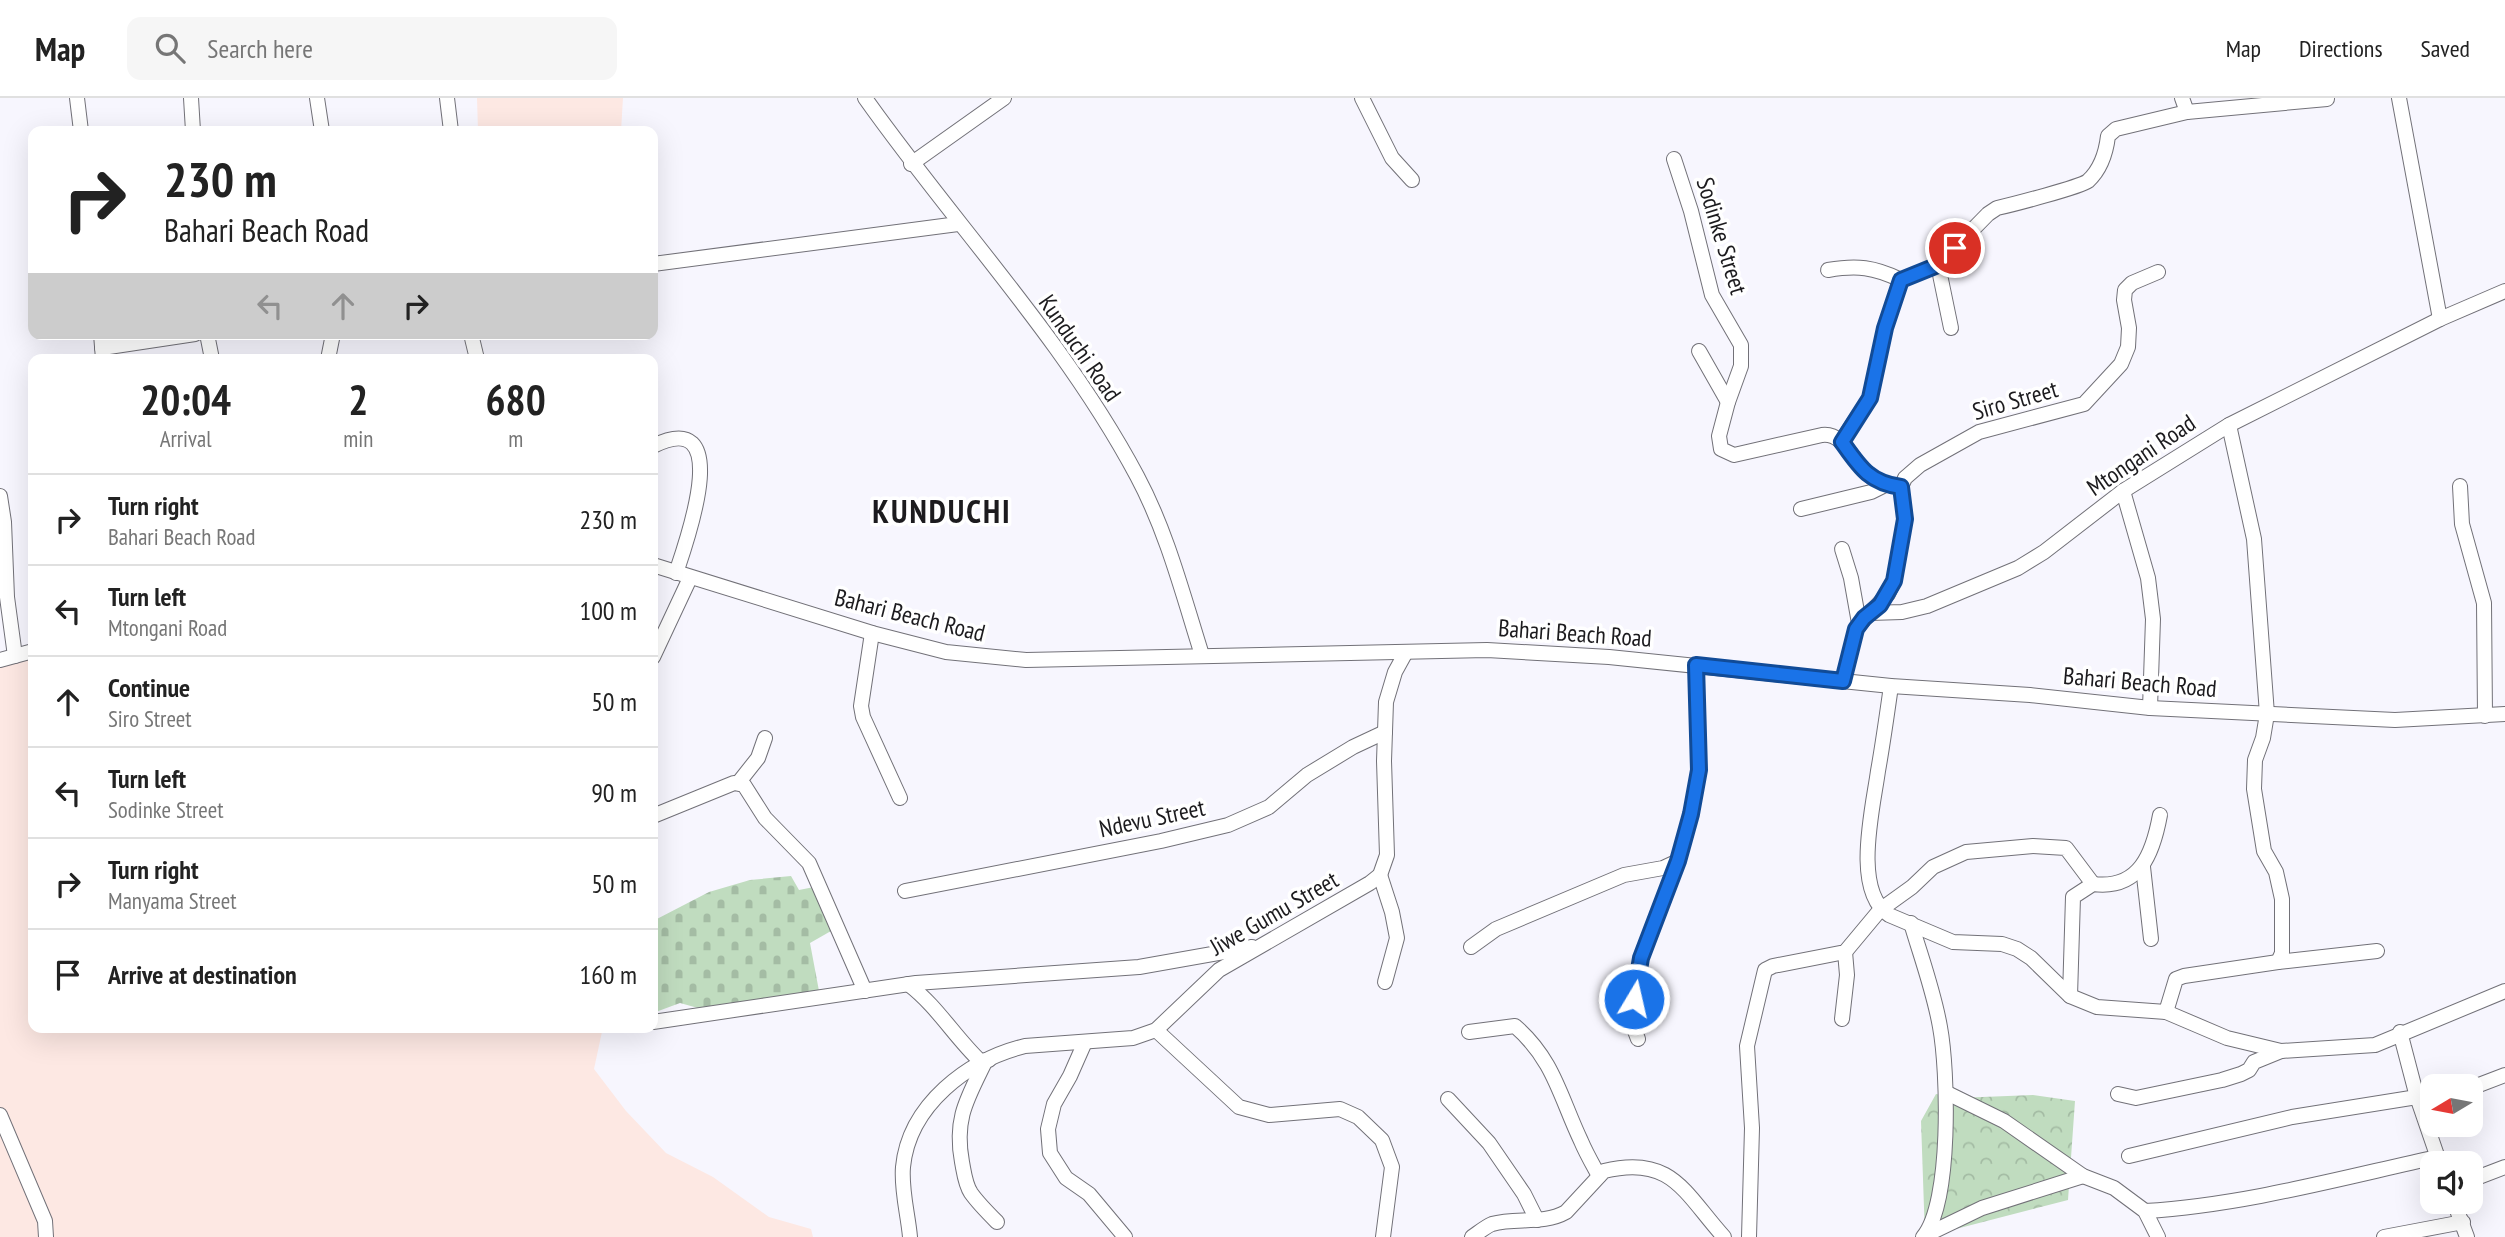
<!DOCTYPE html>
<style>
body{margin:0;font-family:"PT Sans Narrow",sans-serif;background:#f6f6f6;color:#222;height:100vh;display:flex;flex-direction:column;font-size:26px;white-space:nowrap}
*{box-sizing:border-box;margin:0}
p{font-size:23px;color:#767676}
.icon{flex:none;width:38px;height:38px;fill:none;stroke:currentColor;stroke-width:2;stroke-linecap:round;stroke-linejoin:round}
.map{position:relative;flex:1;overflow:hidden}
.sheet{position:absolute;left:28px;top:256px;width:630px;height:679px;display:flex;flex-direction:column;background:#fff;border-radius:14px;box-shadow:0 7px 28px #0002}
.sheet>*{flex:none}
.hud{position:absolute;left:28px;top:28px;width:630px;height:214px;border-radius:14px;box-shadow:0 7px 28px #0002;background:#fff;color:#222;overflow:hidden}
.needle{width:46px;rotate:260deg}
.fabs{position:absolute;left:2420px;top:976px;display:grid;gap:14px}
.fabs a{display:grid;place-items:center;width:63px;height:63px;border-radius:14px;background:#fff;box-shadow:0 7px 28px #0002;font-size:35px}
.pin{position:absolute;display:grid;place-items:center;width:60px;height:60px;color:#fff;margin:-30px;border:4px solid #fff;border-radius:50%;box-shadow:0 2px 7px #0007}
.me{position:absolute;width:77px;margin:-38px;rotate:9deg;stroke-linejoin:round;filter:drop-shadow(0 0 5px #0008)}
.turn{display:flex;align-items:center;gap:24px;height:147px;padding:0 21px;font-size:32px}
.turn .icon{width:91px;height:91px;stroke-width:2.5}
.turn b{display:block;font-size:49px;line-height:60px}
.lanes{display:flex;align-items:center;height:66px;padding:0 21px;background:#0003;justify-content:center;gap:35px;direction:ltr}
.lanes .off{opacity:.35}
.eta{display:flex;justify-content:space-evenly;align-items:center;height:119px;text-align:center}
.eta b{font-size:42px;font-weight:600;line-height:49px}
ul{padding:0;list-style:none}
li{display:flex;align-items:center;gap:21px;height:91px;padding:0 21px;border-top:2px solid #e0e0e0}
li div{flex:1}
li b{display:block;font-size:26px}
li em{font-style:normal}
header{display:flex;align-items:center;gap:42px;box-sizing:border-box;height:98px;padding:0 35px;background:#fff;border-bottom:2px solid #e0e0e0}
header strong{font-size:33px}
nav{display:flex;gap:38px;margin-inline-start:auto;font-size:24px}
.search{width:490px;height:63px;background:#f6f6f6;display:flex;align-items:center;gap:18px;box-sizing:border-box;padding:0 24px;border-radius:14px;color:#767676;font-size:26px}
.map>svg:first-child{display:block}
</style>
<header>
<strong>Map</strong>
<div class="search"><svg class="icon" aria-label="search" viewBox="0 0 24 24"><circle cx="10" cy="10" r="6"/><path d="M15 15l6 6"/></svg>Search here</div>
<nav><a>Map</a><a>Directions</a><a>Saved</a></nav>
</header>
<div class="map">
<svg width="2505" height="1139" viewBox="0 0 2505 1139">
<defs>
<pattern id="cemetery-stones" width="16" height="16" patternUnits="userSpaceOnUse" patternTransform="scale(1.75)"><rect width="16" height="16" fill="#c0dcbf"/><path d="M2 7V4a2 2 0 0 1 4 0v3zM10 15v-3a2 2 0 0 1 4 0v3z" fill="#a4bca4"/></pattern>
<pattern id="park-crowns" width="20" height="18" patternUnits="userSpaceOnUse" patternTransform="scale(1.75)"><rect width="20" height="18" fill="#c0dcbf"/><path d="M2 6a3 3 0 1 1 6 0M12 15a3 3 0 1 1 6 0" fill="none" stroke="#a4bca4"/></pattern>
</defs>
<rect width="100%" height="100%" fill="#f7f6fe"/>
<g fill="#fde8e3">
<path d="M 477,0 L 623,0 L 621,33 L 478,33 Z"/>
<path d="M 33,553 L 33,929 L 603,929 L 594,971 L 626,1013 L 666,1055 L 713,1079 L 769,1119 L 811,1131 L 813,1139 L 0,1139 L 0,562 Z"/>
</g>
<path fill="url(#cemetery-stones)" d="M 791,778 L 799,792 L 814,789 L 831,833 L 810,845 L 819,893 L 745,905 L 698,910 L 680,905 L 653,915 L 653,823 L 709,794 L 750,782 Z"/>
<path fill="url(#park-crowns)" d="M 1936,996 L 1957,1000 L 2033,997 L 2075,1003 L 2068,1102 L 1925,1139 L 1921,1023 Z"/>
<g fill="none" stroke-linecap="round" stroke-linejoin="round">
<defs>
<g id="minor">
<path d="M 77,0 L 81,33"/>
<path d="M 191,0 L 193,33"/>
<path d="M 317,0 L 322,33"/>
<path d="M 447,0 L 451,33"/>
<path d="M 865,0 C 954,126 1064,241 1137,378 C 1167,434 1183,497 1202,557"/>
<path d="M 1362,0 L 1392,60 L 1412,82"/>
<path d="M 2182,0 L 2187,14"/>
<path d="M 2399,0 L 2440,221"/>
<path d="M 1674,61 L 1691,113 L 1712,197 L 1741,247 L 1741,268 L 1728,304 L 1719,338 L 1721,351 L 1734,357 L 1822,337 C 1845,334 1853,366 1870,378 C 1879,386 1889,387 1901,389"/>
<path d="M 911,66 L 1004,0"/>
<path d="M 653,166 L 958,126"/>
<path d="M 1938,167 L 1951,230"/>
<path d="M 1828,172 C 1857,167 1874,169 1901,182"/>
<path d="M 101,236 L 103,261"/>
<path d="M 207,236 L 212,261"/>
<path d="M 471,236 L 477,261"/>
<path d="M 102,250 L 195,236"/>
<path d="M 1699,253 L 1728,304"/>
<path d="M 328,261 L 333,236"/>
<path d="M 2229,327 L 2254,441 L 2267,616 L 2263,640 L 2255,662 L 2254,691 L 2264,753 L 2276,774 L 2282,801 L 2282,855 L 2278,864"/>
<path d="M 1841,344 L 1870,300 L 1885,230 L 1901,182 L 1938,167 L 1988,116 L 1997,110 C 2011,107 2080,89 2088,83 C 2101,71 2106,55 2108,38 L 2116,31 L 2187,14 L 2327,1"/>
<path d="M 653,348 C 736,307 686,445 676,475"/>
<path d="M 2460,388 L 2462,426 L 2484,505 L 2485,618"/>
<path d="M 2123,393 L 2148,480 L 2153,521 L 2150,610"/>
<path d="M 0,398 L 4,424 L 7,499 L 15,558"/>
<path d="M 1801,411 L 1871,394 L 1885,387"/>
<path d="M 1842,451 L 1851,480 L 1859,525"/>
<path d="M 653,467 L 872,535 L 946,554 L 1026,562 L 1487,552 L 1609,559 L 1891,588 L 2030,597 L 2150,610 L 2395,622 L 2505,616"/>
<path d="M 1870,515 L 1888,496 L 1894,483 L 1905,421 L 1901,389 L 1905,380 L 1920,367 L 1979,334 L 2084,306 L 2121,266 L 2128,249 L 2129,230 L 2124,202 L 2125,192 L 2132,185 L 2158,174"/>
<path d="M 872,535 L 861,608 L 863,619 L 900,700"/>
<path d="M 653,559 L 690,480"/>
<path d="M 0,562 L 33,553"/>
<path d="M 1843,583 L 1856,531 L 1870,515 L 1902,514 L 1927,508 L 2018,470 L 2044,454 L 2123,393 L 2229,327 L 2440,221 L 2505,193"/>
<path d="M 1891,588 C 1887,616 1883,645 1878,673 C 1873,710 1852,793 1889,817 L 1953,844 L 2002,846 L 2017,851 L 2031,860 L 2070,898 L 2097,909 L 2166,914 L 2227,940 L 2281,953 L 2375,947 L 2505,893"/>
<path d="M 739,684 L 758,660 L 765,640"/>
<path d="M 653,718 L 734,685 L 744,687 L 765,720 L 809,765 L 865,893"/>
<path d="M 2143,769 L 2151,841"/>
<path d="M 1380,777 L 1392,814 L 1397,840 L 1385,884"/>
<path d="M 905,793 L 1161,743 L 1228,727 L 1269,709 L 1307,677 L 1353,649 L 1385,634"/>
<path d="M 1911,825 C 1921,859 1934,894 1940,929 C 1948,972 1952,1105 1923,1139"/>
<path d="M 1471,849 L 1496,831 L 1624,777 L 1663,770 L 1678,763"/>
<path d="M 908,886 C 937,908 954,938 980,963 L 989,962"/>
<path d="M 2070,898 L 2073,799 L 2093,786 C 2140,792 2153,755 2160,717"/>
<path d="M 2166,914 L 2176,881 L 2184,878 L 2278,864 L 2377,853"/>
<path d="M 1842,921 L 1847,877 L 1845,854"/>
<path d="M 653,924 L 916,885 L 1139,869 L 1252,849"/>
<path d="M 1156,932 L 1239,1009 L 1269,1017 L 1340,1011 L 1358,1019 L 1382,1042 L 1392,1069 L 1383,1139"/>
<path d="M 1469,934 L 1515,928 C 1554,962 1560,999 1581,1043 C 1586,1055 1593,1067 1599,1078"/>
<path d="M 2400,934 L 2417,999 L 2440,1066"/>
<path d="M 1638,941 L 1635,933 L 1634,896 L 1641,860 L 1678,763 L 1691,716 L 1699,672 L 1696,567"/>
<path d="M 1085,944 L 1070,978 L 1054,1006 L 1048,1031 L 1050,1055 L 1066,1080 L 1089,1096 L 1125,1139"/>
<path d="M 985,964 C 967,1001 954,1021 962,1064 C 964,1074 965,1086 971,1095 C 978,1105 988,1115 997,1124"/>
<path d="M 2471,990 L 2505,977"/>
<path d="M 1947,995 L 2004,1023 L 2083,1078 L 2114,1090 L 2145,1113 L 2158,1139"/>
<path d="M 2118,996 L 2136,1000 L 2222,982 L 2241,976 L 2249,972 L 2254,964 L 2281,953"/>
<path d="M 1448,1001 L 1489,1045 L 1524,1096 L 1537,1122"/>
<path d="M 0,1017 L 45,1123 L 46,1139"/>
<path d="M 2129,1058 L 2292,1019 L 2417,999 L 2432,1000"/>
<path d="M 2471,1082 L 2505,1069"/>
<path d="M 2454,1104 L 2467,1139"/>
<path d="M 2145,1113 C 2244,1107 2341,1080 2437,1059"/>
<path d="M 1926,1137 L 1982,1110 L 2083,1078"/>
<path d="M 910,1139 C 908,1116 901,1092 903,1069 C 909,1007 968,962 1025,948 L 1133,940 L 1156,932 L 1219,872 L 1370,785 L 1380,777 L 1387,757 L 1384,663 L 1386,604 L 1395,574 L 1406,554"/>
<path d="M 1472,1139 C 1478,1135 1485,1129 1492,1126 C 1516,1119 1543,1127 1566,1114 L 1604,1073 C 1672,1056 1685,1096 1724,1139"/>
<path d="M 1749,1139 L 1752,1030 L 1747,948 L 1765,872 L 1773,868 L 1845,854 L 1880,812 L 1912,789 L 1933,769 L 1966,754 L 2033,748 L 2066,750 L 2093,786"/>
<path d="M 2384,1139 L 2463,1124"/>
</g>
</defs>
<use href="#minor" stroke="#727178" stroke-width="16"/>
<use href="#minor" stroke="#fff" stroke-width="14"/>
</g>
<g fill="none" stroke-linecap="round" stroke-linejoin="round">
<defs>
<path id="route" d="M 1634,901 L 1641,860 L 1678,763 L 1691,716 L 1699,672 L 1696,567 L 1843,583 L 1856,531 L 1864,520 L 1880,507 L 1894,483 L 1905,421 L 1901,389 C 1869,385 1859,368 1842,344 L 1870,300 L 1885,230 L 1901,182 L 1938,167 L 1955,150"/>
</defs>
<use href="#route" stroke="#114b97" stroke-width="18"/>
<use href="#route" stroke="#1a73e8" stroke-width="12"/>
</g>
<g text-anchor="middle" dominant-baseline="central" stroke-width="7" stroke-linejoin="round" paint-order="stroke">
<g font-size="24" fill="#1c1b1e" stroke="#fff">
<text transform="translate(1722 138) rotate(73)">Sodinke Street</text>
<text transform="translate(1080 250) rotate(55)">Kunduchi Road</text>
<text transform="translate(2015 302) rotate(-16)">Siro Street</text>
<text transform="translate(2141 357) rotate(-34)">Mtongani Road</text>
<text transform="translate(910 517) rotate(14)">Bahari Beach Road</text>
<text transform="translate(1575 535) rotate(4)">Bahari Beach Road</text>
<text transform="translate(2140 584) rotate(5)">Bahari Beach Road</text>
<text transform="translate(1152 720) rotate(-12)">Ndevu Street</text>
<text transform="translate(1274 815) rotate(-30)">Jiwe Gumu Street</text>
</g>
<g font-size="32" font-weight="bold" letter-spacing="2" fill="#1c1b1e" stroke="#fff">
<text x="942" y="413">KUNDUCHI</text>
</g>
</g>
</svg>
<div class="fabs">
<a><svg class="needle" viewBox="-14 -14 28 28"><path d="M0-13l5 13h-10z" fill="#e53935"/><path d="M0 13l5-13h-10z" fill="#767676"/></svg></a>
<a><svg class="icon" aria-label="sound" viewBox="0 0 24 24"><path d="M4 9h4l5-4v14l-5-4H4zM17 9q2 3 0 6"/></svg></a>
</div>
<div class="pin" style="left:1955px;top:150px;background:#d93025"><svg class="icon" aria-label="arrive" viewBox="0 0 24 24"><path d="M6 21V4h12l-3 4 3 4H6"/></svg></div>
<svg class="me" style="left:1634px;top:901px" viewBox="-20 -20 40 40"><circle r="17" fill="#1a73e8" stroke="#fff" stroke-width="3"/><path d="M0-11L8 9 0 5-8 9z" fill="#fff"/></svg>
<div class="hud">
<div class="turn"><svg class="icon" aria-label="right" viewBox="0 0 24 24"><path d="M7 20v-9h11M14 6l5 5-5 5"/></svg><div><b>230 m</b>Bahari Beach Road</div></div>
<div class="lanes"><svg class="icon off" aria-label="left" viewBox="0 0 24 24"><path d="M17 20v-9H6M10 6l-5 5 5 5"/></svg><svg class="icon off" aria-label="ahead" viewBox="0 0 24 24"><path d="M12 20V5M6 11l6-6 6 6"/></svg><svg class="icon" aria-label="right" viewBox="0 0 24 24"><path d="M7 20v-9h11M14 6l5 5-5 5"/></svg></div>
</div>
<section class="sheet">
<div class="eta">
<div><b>20:04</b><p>Arrival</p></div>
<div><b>2</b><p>min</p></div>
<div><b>680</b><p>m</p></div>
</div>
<ul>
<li><svg class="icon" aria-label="right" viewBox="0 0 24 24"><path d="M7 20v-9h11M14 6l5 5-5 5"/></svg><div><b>Turn right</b><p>Bahari Beach Road</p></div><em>230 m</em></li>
<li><svg class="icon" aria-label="left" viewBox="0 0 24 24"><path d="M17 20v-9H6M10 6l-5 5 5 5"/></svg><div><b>Turn left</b><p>Mtongani Road</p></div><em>100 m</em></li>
<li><svg class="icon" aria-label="ahead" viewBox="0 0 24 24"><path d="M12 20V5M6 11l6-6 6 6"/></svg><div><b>Continue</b><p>Siro Street</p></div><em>50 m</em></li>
<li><svg class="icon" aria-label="left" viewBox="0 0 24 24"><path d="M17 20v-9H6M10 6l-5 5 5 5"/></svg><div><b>Turn left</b><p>Sodinke Street</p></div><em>90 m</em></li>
<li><svg class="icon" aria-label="right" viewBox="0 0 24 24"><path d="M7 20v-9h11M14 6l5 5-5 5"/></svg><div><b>Turn right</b><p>Manyama Street</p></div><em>50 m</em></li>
<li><svg class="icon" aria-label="arrive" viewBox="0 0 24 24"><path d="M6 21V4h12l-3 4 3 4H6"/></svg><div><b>Arrive at destination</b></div><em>160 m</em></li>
</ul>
</section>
</div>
